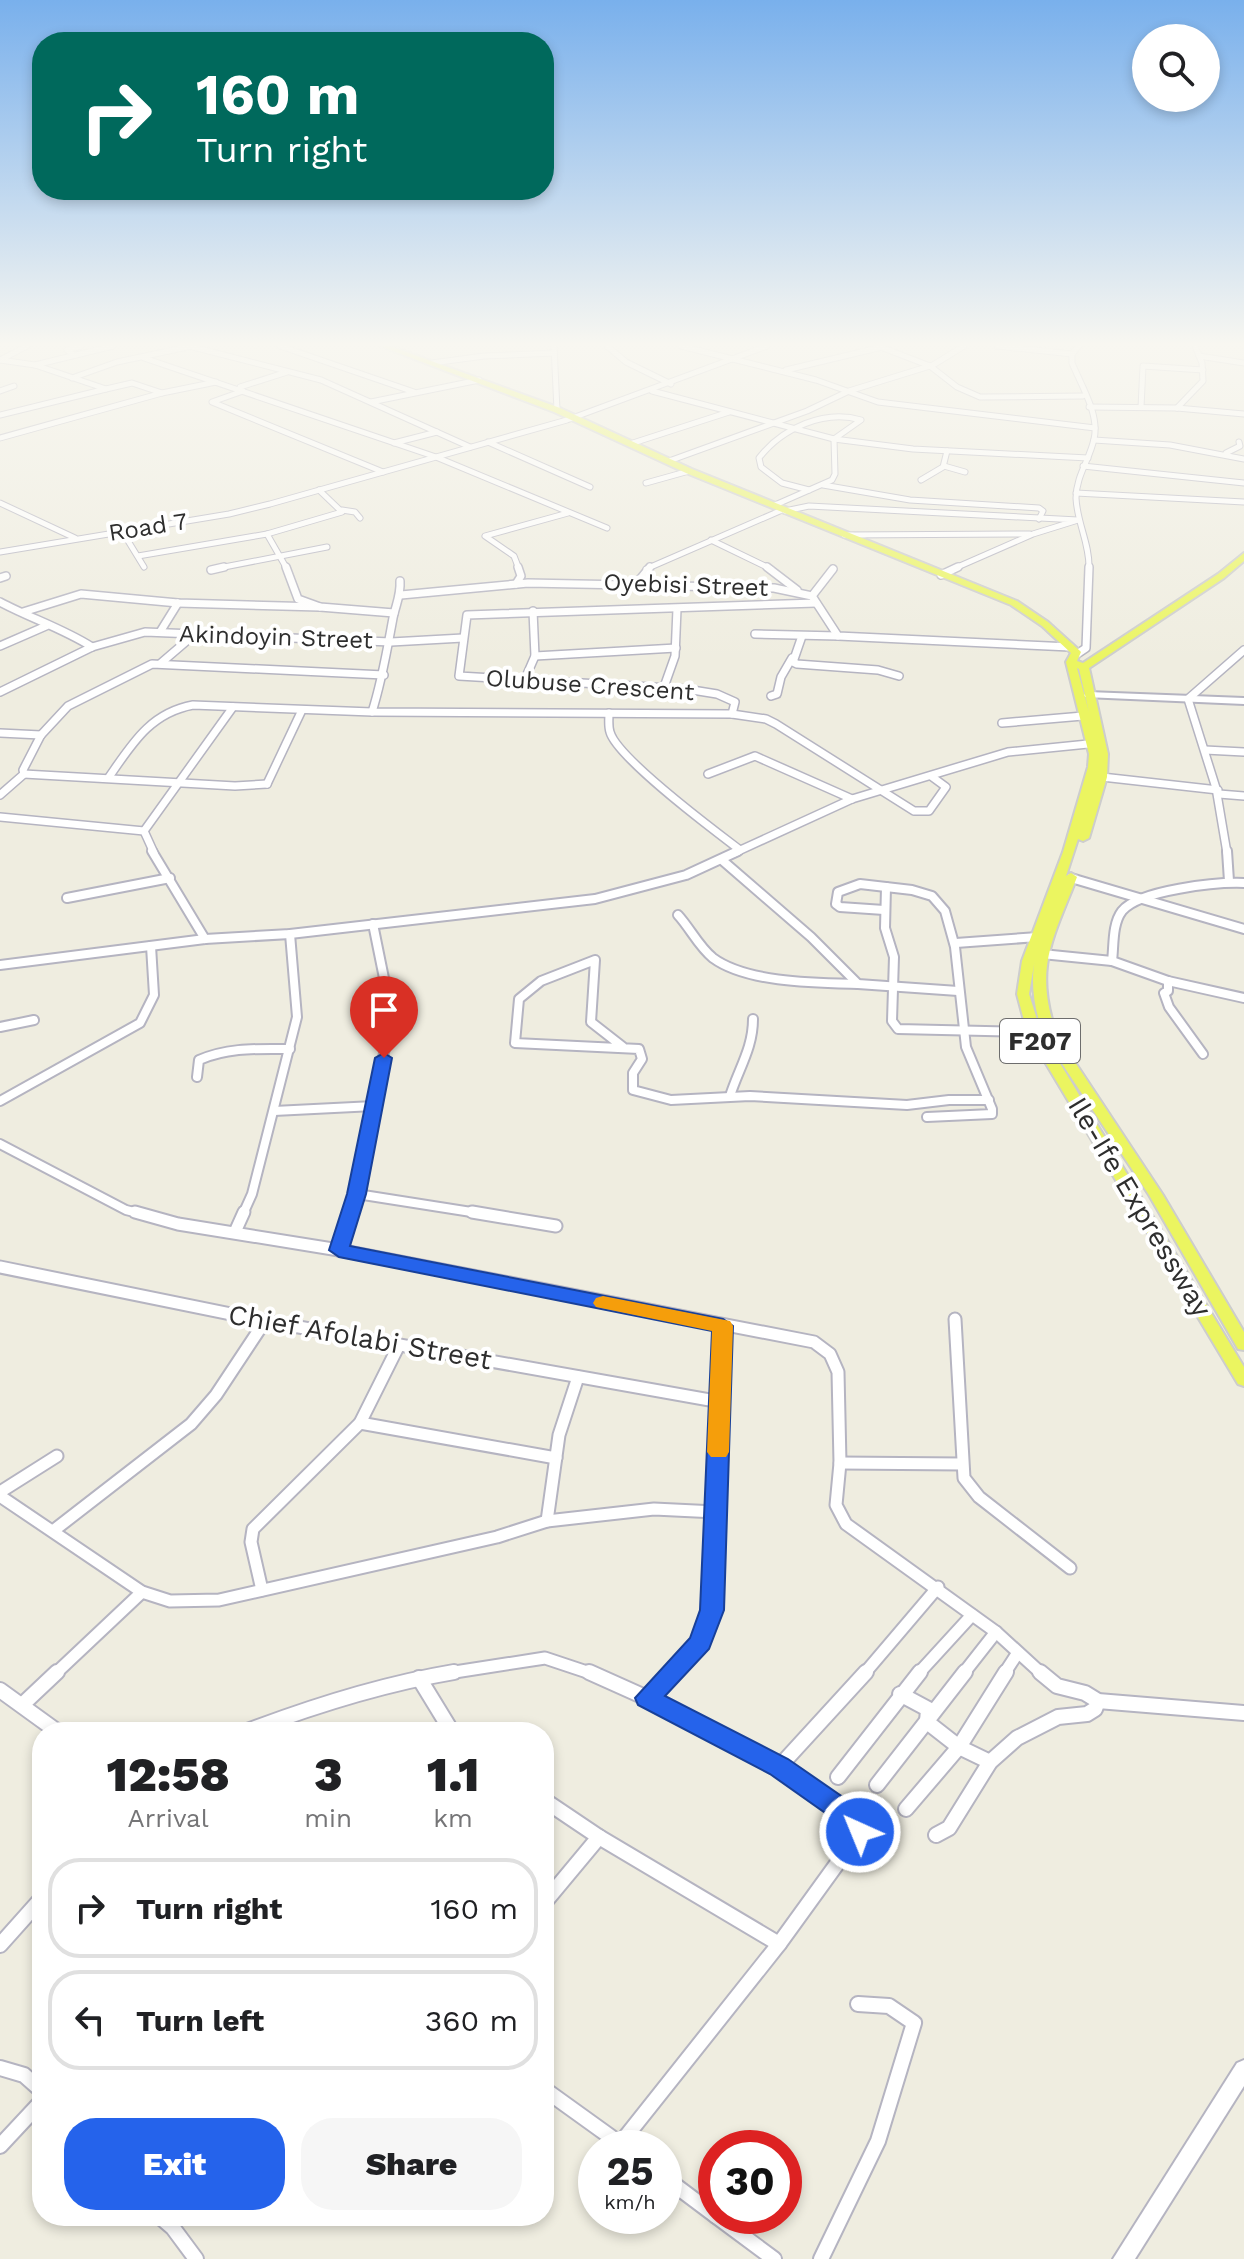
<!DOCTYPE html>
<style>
body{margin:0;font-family:"Work Sans",sans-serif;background:#f6f6f6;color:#202124;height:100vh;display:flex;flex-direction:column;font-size:30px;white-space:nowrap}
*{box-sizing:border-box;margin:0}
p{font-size:26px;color:#757577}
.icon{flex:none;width:44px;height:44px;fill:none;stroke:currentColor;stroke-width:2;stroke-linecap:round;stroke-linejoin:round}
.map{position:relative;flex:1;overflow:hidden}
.sheet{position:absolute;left:32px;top:1722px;width:522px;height:504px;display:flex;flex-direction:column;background:#fff;border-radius:32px;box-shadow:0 4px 12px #0003}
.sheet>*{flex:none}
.guide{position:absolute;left:32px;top:32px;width:522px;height:168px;border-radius:32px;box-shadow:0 4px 12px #0003;background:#00695c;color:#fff;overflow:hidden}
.fabs{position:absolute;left:1132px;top:24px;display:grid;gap:16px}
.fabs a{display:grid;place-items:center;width:88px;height:88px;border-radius:50%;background:#fff;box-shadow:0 4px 12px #0003;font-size:40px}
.speed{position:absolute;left:578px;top:2130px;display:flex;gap:16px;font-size:40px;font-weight:700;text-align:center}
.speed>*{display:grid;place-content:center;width:104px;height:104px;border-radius:50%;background:#fff;box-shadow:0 4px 12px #0003;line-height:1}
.speed small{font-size:20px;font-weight:400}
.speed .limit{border:12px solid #d22;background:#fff;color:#111}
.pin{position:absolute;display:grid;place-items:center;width:68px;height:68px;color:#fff;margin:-82px -34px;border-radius:50% 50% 50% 0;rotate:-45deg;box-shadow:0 0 8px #0007}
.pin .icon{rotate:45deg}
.me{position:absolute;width:88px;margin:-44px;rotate:316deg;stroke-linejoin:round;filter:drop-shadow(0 0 6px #0008)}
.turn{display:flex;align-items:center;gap:28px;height:168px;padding:0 32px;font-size:36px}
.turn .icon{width:104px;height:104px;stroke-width:2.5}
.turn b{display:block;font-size:56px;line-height:68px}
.eta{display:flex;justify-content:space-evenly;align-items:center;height:136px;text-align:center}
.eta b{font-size:48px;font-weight:800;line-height:56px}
.button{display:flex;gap:16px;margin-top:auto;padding:16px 32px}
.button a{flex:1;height:92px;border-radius:32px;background:#2563eb;color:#fff;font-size:32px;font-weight:800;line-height:92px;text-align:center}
.button a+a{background:#f6f6f6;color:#202124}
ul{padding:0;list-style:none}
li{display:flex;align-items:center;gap:24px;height:100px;margin:0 16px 12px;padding:0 16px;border:4px solid #e0e0e0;border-radius:32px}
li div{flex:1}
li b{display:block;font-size:30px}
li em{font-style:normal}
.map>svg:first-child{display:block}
</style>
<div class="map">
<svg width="1244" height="2259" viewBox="0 0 1244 2259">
<rect width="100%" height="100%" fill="#efede0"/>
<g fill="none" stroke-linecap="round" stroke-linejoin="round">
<defs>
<g id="street-far4">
<path d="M 189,346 L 321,380 L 470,447"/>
<path d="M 280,346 L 414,392"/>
<path d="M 554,346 L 557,410"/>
<path d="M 607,346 L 626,362 L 671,384"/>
<path d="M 681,346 L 816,380 L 878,402 L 1095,428"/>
<path d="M 878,346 L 930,366 L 957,387 L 980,397 L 1083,396"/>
<path d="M 997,346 L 1072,354"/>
<path d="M 1079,346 L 1072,354 L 1072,363 C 1081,385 1100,415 1094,439 C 1090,459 1076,476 1076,498 C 1077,523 1090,544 1089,569"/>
<path d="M 74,355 L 67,350 L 81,346"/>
<path d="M 1199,356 L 1244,363"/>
<path d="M 144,358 L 436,457 L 607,528"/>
<path d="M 0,360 L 27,346"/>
<path d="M 0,360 L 35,365 L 106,389 L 0,415"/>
<path d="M 432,363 L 484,356 L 554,353"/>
<path d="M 35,365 L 113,346"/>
<path d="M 786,370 L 882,347"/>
<path d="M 72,378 L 117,362 L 192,346"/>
<path d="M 106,389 L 132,383 L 162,393"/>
<path d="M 240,390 L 240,387 L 287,372"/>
<path d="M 0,391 L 14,386"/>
<path d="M 243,391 L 212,402 L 383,472"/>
<path d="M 652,391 L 834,439 L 913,449 L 1088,458"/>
<path d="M 371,402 L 479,380"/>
<path d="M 1089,407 L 1177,408 L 1244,414"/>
<path d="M 1141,407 L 1143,366 L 1203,370"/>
<path d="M 1177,408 L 1203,381 L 1202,363 L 1195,346"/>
<path d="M 0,438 L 162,393 L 216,382"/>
<path d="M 1094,440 L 1170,445 L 1244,459"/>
<path d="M 488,442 L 590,487"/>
<path d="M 394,443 L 437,432"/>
<path d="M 630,444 L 729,412"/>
<path d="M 1226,453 L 1240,446 L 1239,442"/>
<path d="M 669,461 L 807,411 L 849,391 L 933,365 L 964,346"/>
<path d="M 944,466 L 965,472"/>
<path d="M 1083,466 L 1244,483"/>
<path d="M 921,480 L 943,467 L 947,451"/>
<path d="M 646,483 L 689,471"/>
<path d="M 823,485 L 910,500 L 1039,508 L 1043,511 L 1039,519"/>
<path d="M 809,490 L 782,483 L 761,467 L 759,458 C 782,428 825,409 861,420 L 834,439"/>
<path d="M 1076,493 L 1244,502"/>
<path d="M 0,503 L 75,538"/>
<path d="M 775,505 L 832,480 L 835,474 L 834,439"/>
<path d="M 342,510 L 355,512 L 360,518"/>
<path d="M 785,511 L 809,506 L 1078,520 L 1033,534 L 953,569"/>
<path d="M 122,531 L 144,567"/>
<path d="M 267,534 L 287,569"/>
<path d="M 844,535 L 1030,534"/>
<path d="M 711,540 L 771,569"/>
<path d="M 0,552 L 229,514 L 270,504 L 567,420 L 767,346"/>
<path d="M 138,556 L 267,534 L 342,512 L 319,490"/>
<path d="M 214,569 L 327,547"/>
<path d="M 519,569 L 514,556 L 485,536 L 568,513"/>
<path d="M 646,569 L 782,510"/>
</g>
<g id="street-far3">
<path d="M 286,567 L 298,599 L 320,607 L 394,613"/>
<path d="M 767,567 L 797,590"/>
<path d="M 211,570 L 224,567"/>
<path d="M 941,575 L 958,567"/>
<path d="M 0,578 L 6,576"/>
<path d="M 637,583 L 650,567"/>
<path d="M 516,584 L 521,576 L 518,567"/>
<path d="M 401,595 L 528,583 L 774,588 L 812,596 L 838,636 L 1070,647"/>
<path d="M 812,596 L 833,569"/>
<path d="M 0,602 C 30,618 64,629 92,647"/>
<path d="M 23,612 L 81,594 L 178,603 L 320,607"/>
<path d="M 160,632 L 178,603"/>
<path d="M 755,634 L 838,636"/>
<path d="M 802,636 L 793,662 L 797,664 L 878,670 L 899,676"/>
<path d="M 0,646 L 46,626"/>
<path d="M 1077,654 L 1086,648 L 1089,567"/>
<path d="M 535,656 L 676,648"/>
<path d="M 161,663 L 196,633"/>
<path d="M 525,679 L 535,656 L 533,611"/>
<path d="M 664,687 L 675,656 L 677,609"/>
<path d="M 0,692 L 92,647 L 145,632 L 391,642 L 463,638"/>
<path d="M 771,696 L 777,694 L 781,677 L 792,658"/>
<path d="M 372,712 C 382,681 387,650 393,618 C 396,604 401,595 400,581"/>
<path d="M 609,713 C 609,719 608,726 610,732 C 617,758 715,831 740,850"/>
<path d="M 732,714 L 735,702 L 717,694 L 686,689 L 459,676 L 467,615 L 816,603"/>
<path d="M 1002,723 L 1083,716"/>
<path d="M 0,733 L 41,735"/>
<path d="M 1205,750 L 1244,752"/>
<path d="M 24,774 L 235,786 L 267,784"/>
<path d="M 708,774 L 755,756 L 852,799"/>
<path d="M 109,777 C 132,744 150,713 193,705 L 372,712 L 732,714 L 766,719 L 776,724 L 914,811 L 929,811 L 946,787 L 931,776"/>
<path d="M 1102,777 L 1218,790"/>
<path d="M 267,784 L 302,710"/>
<path d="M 1219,794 L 1244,796"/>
<path d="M 0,795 L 24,774 L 23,770 L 41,735 L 68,706 L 152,664 L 384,675"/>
<path d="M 0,817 L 144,831"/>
<path d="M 144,831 L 233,707"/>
<path d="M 144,831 L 154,853"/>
<path d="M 734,853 L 852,799 L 1008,752 L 1098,743"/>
<path d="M 1227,853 L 1216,788 L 1188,699 L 1244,650"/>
</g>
<g id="street-far2">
<path d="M 152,851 L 205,939"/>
<path d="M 1227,851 L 1229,881"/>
<path d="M 722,860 L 811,937 L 858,984 L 958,991"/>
<path d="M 1071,878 L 1244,929"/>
<path d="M 886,887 L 885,928 L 894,957 L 892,1021 L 898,1029 L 1034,1032"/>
<path d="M 67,898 L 170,878"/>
<path d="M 884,910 L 840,907 L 836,904 L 838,892 L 860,884 L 912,890 L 932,896 L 945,911 L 955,947 L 966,1047 L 992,1109 L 992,1114 L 927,1117"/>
<path d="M 678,915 C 690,928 699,947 713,958 C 747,983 817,983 858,984"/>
<path d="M 956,943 L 1038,937"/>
<path d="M 1042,954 L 1112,961 L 1168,981 L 1244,998"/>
<path d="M 1112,961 C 1114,946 1112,924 1122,911 C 1139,890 1217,882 1244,883"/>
<path d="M 0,965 L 205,939 L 290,934 L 595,899 L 686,875 L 738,851"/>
<path d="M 1168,981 L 1168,991 L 1164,993 L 1169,1007 L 1203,1054"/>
<path d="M 0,1027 L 34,1020"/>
<path d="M 623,1047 L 591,1022 L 595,960 L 541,981 L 519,999 L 515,1043 L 639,1049 L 642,1059 L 633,1073 L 633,1090 L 671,1100 L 750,1096 L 907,1105 L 949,1100 L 989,1100"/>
<path d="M 197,1077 L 199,1060 C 229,1047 258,1049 290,1049"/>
<path d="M 730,1096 C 739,1068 753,1048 753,1019"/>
<path d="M 0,1101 L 140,1023 L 154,995 L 151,946"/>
<path d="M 274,1111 L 374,1106"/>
<path d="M 0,1144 L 126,1210 L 142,1214"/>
<path d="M 357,1194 L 484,1214"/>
<path d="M 243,1214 L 252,1194 L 297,1017 L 290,934"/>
<path d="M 350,1214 L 388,1034 L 387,993 L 373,924"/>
</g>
<g id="street-far1">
<path d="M 135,1212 L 178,1224 L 339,1250 L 814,1342 L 830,1354 L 838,1372 L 840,1463 L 836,1505 L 846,1524 L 996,1632 L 1042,1674"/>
<path d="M 472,1212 L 556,1226"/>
<path d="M 235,1232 L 244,1212"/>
<path d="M 339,1250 L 351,1212"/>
<path d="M 0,1267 L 265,1321 L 721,1402"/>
<path d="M 955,1319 L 964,1478 L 979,1497 L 1070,1568"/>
<path d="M 360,1423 L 556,1458"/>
<path d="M 840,1463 L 962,1464"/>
<path d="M 0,1492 L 57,1456"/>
<path d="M 0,1496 L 142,1592 L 170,1601 L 219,1600 L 497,1537 L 547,1521 L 654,1509 L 716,1512"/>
<path d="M 547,1521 L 559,1435 L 578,1377"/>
<path d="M 53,1531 L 191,1424 L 216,1395 L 265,1321"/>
<path d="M 262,1590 L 251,1542 L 253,1529 L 360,1423 L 399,1345"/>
<path d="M 55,1674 L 142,1592"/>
<path d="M 442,1674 L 545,1658 L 593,1674"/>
<path d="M 670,1674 L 700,1643 L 712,1610 L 723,1326"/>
<path d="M 864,1674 L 938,1587"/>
<path d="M 918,1674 L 972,1615"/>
<path d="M 963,1674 L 996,1632"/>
<path d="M 1004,1674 L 1017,1654"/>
</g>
<g id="street">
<path d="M 589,1672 L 647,1698 L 779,1767 L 854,1819 L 860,1832 L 779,1944 L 620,2144"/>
<path d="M 1040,1672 L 1057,1686 L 1085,1693 L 1098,1701 L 1244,1713"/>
<path d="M 419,1678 L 452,1732"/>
<path d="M 0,1690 L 58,1732"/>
<path d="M 900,1694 L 928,1709 L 927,1722 L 959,1747 L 990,1762"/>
<path d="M 647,1698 L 672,1672"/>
<path d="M 22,1705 L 57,1672"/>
<path d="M 245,1732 C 313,1706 383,1684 454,1672"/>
<path d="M 779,1767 L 866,1672"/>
<path d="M 838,1777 L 920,1672"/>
<path d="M 877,1785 L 965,1672"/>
<path d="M 544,1800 L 599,1837 L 779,1944"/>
<path d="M 906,1809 L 959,1747 L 1006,1672"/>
<path d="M 936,1835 L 949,1828 L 990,1762 L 1017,1738 L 1058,1717 L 1087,1714 L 1095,1709 L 1098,1701"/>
<path d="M 544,1903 L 599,1837"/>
<path d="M 0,1945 L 42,1898"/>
<path d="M 0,2068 L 24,2075 L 42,2091"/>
<path d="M 544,2089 L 626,2148"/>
<path d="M 0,2146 L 42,2101"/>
<path d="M 664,2177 L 716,2216"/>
<path d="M 159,2216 L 173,2228 L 196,2259"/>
<path d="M 716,2216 L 774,2259"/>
<path d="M 821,2259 L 878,2141 L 914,2023 L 889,2006 L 858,2004"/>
</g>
<g id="secondary">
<path d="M 1088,692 L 1244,698 L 1244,704 L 1085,697 L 1084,695 Z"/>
<path d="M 1244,2060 L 1244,2086 L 1135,2259 L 1113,2259 L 1237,2063 Z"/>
</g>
<path id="primary" d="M 380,346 L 390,346 L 560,408 L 692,469 L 1017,601 L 1048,622 L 1079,650 L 1081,652 L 1077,661 L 1083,663 L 1218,574 L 1244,553 L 1244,561 L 1224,578 L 1089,668 L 1108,754 L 1107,777 L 1089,838 L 1083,841 L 1078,839 L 1066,876 L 1071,873 L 1077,877 C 1053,939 1033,968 1057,1035 L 1163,1195 L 1244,1332 L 1244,1350 L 1238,1349 L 1149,1195 L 1043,1035 C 1035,1009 1030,986 1035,959 L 1029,994 L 1041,1032 L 1244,1367 L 1244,1386 L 1238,1384 L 1027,1032 L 1017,994 L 1022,961 L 1063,852 L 1088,767 L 1089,754 L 1066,662 L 1071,653 L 1042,626 L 1011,605 L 686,473 L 554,412 ZM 1077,668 L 1079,669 L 1089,712 Z"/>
</defs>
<use href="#street-far4" stroke="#b5b4c1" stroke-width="7"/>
<use href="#street-far3" stroke="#b5b4c1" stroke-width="10"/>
<use href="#street-far2" stroke="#b5b4c1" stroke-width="12"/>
<use href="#street-far1" stroke="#b5b4c1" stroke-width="15"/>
<use href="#street" stroke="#b5b4c1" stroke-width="18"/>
<use href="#secondary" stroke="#b5b4c1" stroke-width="4"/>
<use href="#primary" stroke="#cdcdcd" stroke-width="4"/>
<use href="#street-far4" stroke="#fff" stroke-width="5"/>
<use href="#street-far3" stroke="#fff" stroke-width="7"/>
<use href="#street-far2" stroke="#fff" stroke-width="8"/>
<use href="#street-far1" stroke="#fff" stroke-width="11"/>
<use href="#street" stroke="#fff" stroke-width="14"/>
<use href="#secondary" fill="#fff" fill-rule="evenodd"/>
<use href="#primary" fill="#ebf560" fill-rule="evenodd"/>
</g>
<linearGradient id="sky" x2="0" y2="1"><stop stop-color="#79b0ec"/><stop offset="0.52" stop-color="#f8f7f1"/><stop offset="1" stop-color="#f8f7f1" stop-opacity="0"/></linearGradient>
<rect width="1244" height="662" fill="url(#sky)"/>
<path fill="#2563eb" stroke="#184099" stroke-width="2" d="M 384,1053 L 392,1058 L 366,1194 L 350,1246 L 723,1319 L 733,1326 L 724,1610 L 709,1649 L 665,1696 L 788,1759 L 863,1811 L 873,1832 L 870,1840 L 860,1843 L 851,1840 L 845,1827 L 770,1774 L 638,1705 L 635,1698 L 690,1638 L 700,1610 L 712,1331 L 339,1257 L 329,1250 L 347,1194 L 375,1058 Z"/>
<path fill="#f59e0b" d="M 603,1296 L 730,1321 L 733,1326 L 729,1452 L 726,1457 L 711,1457 L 707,1452 L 712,1331 L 596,1307 L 593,1303 L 596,1298 Z"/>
<g text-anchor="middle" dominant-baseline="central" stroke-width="8" stroke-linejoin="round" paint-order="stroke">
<g font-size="24" fill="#2e2e2e" stroke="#fff">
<text transform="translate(148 527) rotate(-9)">Road 7</text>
<text transform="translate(686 585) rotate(2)">Oyebisi Street</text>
<text transform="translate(276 637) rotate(2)">Akindoyin Street</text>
<text transform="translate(590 685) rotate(4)">Olubuse Crescent</text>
</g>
<rect fill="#fff" stroke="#6d6d6d" stroke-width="2" x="1000" y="1019" width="80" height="44" rx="6"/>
<g font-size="26" font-weight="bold" fill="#2e2e2e">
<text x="1040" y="1041">F207</text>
</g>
<g font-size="28" fill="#2e2e2e" stroke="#fff">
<text transform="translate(1140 1207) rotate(59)">Ile-Ife Expressway</text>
<text transform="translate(360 1337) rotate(10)">Chief Afolabi Street</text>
</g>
</g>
</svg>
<div class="fabs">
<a><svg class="icon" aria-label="search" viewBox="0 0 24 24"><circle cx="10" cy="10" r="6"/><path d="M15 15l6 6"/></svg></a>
</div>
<div class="speed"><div>25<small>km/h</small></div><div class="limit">30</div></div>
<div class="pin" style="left:384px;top:1058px;background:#d93025"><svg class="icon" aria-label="arrive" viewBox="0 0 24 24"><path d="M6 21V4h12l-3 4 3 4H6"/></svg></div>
<svg class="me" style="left:860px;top:1832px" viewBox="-20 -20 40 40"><circle r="17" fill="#2563eb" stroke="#fff" stroke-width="3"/><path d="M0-11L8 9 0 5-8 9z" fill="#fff"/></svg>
<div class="guide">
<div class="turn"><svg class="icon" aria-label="right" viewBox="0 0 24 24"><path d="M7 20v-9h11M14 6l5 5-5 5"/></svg><div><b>160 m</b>Turn right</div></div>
</div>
<section class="sheet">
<div class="eta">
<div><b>12:58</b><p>Arrival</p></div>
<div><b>3</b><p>min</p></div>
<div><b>1.1</b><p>km</p></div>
</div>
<ul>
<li><svg class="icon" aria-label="right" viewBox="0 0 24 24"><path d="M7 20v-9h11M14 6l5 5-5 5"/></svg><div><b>Turn right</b></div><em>160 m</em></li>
<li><svg class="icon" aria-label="left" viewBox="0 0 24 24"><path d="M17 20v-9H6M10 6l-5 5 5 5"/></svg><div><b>Turn left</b></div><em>360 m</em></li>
</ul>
<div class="button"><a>Exit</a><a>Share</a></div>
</section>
</div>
